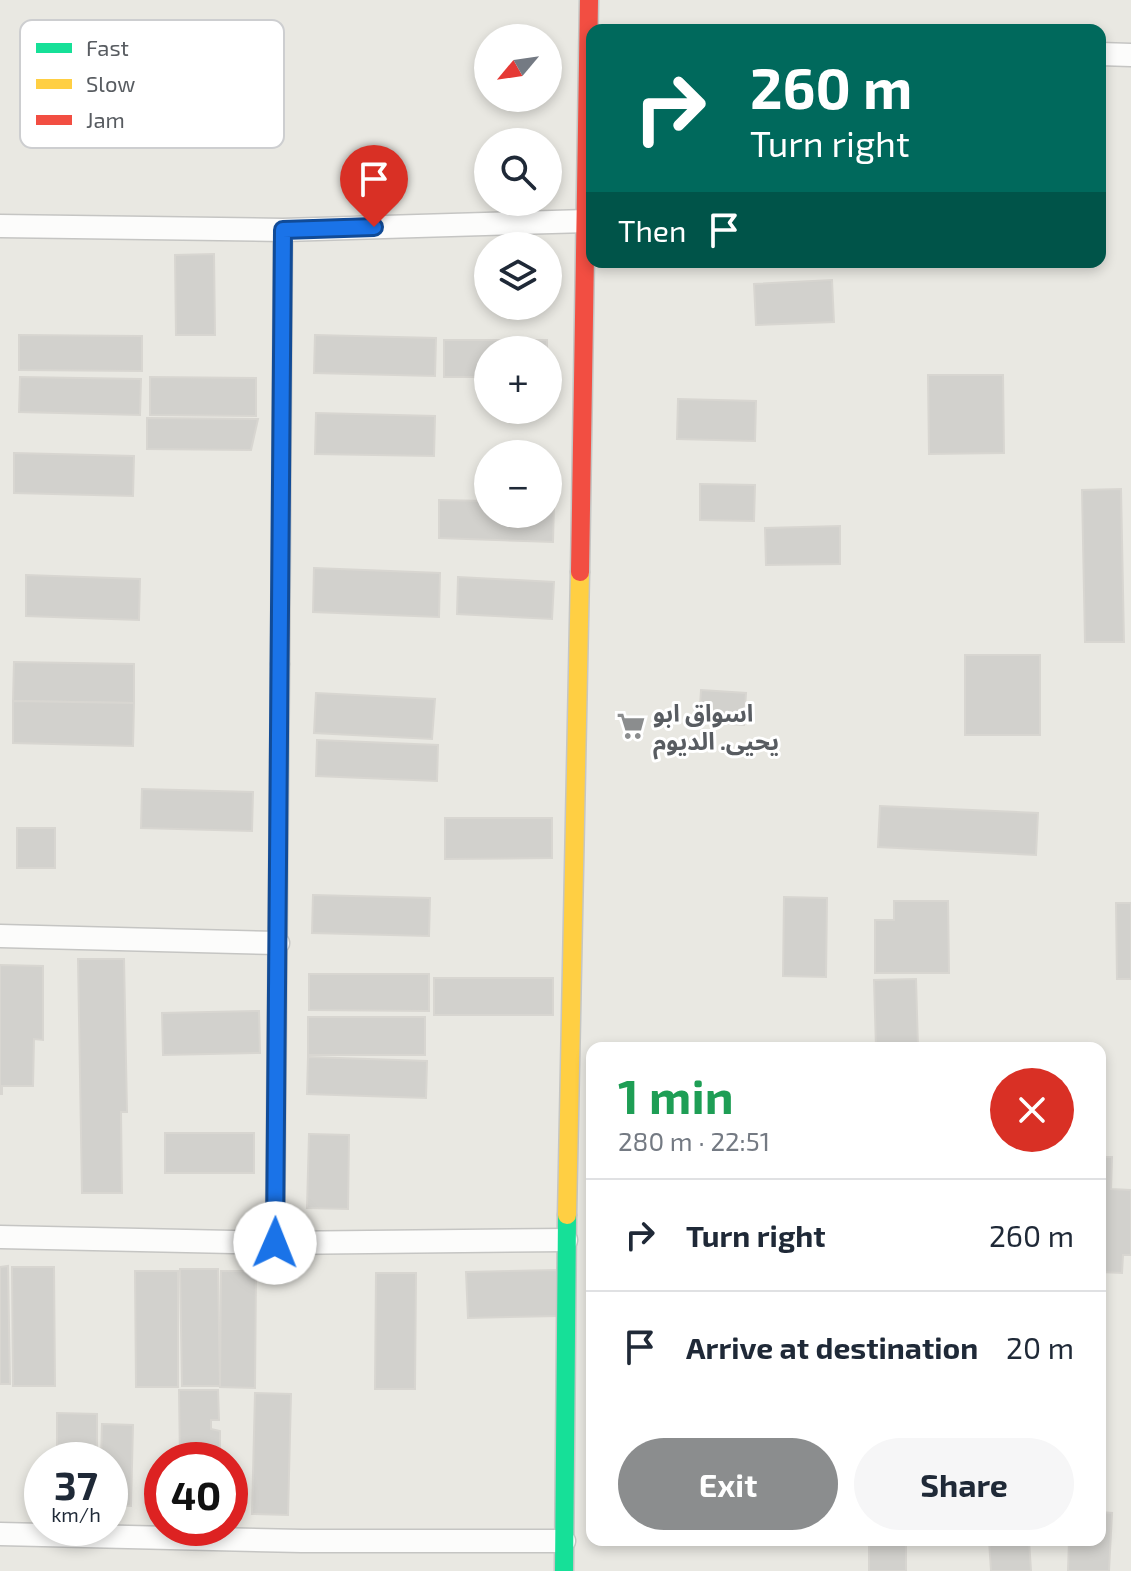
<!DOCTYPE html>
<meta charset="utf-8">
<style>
body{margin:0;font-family:"Exo 2","Noto Sans Arabic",sans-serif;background:#f6f6f7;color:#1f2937;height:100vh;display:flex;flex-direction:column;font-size:30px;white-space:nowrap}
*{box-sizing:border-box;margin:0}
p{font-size:26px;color:#747a83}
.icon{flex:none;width:44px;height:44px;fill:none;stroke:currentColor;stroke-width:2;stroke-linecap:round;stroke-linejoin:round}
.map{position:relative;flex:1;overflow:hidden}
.panel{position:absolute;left:586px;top:1042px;width:520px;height:504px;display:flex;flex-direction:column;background:#fff;border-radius:16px;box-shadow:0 4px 12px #0003}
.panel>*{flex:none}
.guide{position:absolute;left:586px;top:24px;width:520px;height:244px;border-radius:16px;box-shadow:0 4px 12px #0003;background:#00695c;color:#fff;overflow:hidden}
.needle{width:52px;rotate:241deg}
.controls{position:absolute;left:474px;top:24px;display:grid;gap:16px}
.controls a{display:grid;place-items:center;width:88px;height:88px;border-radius:50%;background:#fff;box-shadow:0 4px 12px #0003;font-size:40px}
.speed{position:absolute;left:24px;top:1442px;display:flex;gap:16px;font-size:40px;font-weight:700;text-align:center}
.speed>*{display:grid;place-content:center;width:104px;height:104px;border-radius:50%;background:#fff;box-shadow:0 4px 12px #0003;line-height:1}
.speed small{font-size:20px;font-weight:400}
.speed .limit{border:12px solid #d22;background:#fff;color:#111}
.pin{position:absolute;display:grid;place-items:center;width:68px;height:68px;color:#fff;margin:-82px -34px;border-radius:50% 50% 50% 0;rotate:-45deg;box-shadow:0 0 8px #0007}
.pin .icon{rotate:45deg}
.me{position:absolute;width:88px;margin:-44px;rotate:1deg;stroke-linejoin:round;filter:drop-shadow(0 0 6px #0008)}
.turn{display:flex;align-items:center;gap:28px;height:168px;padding:0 32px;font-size:36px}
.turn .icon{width:104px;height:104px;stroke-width:2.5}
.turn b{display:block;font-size:56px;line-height:68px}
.then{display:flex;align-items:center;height:76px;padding:0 32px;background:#0003;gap:16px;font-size:30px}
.round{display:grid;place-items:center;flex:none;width:84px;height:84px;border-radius:42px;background:#f6f6f7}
.overview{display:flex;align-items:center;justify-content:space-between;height:136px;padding:0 32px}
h1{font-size:48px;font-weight:700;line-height:60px;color:#1e9e55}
.action{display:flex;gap:16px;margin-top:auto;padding:16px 32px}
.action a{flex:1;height:92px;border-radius:48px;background:#8b8d8e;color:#fff;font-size:32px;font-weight:700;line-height:92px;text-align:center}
.action a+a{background:#f6f6f7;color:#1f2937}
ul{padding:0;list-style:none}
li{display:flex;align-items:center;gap:24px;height:112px;padding:0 32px;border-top:2px solid #e0e1e3}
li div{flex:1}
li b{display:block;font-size:30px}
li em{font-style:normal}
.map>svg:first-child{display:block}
</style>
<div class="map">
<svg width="1131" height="1571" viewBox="0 0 1131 1571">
<rect width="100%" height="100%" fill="#e9e8e2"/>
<g fill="#d2d1cd" stroke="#d8d6d1" stroke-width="2">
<path d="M 214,254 L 215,335 L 176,335 L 175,255 Z"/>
<path d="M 832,280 L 834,322 L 756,325 L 754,284 Z"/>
<path d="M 19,335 L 142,336 L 142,371 L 19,370 Z"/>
<path d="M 315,335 L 436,338 L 435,376 L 314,373 Z"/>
<path d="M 444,340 L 547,340 L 547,350 L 488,350 L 488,377 L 444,377 Z"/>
<path d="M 928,375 L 1003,375 L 1004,453 L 929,454 Z"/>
<path d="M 20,377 L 141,379 L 140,415 L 19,412 Z"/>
<path d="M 150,377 L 256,378 L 256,416 L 150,415 Z"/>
<path d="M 678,399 L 756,401 L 755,441 L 677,439 Z"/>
<path d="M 316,413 L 435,416 L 434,456 L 315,454 Z"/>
<path d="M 147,418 L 258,419 L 251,450 L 147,449 Z"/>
<path d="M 14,453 L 134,456 L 133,496 L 14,493 Z"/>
<path d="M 700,484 L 755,485 L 754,521 L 700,520 Z"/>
<path d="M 1121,489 L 1124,642 L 1085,642 L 1082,490 Z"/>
<path d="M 439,500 L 488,501 L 488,514 L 548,514 L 548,503 L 554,503 L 553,542 L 439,538 Z"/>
<path d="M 840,526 L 840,564 L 766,565 L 765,528 Z"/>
<path d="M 314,568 L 440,573 L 439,617 L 313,612 Z"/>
<path d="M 26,575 L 140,579 L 139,620 L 26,616 Z"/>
<path d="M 458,577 L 554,582 L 552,619 L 457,614 Z"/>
<rect x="965" y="655" width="75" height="80"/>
<path d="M 14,662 L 134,664 L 134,703 L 13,701 Z"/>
<path d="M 701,690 L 746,693 L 744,725 L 699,722 Z"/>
<path d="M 316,693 L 435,699 L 432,739 L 314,733 Z"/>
<path d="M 13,701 L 134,703 L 133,746 L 13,743 Z"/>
<path d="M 317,740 L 438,745 L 437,781 L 316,776 Z"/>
<path d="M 142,789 L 253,792 L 252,831 L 141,828 Z"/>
<path d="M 880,806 L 1038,813 L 1036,855 L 878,847 Z"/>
<path d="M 445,818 L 552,818 L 552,858 L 445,859 Z"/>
<rect x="17" y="828" width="38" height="40"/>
<path d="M 313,895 L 430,898 L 429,936 L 312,933 Z"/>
<path d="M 784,897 L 827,898 L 826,977 L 783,976 Z"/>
<path d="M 894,901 L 948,901 L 949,973 L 875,973 L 875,920 L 894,920 Z"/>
<path d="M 1116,903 L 1131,903 L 1131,979 L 1117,979 Z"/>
<path d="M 78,959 L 124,959 L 127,1112 L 121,1112 L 122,1193 L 82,1193 Z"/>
<path d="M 0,965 L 43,966 L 43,1040 L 34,1039 L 33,1086 L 2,1086 L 2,1094 L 0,1094 Z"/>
<path d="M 309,974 L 429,974 L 429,1011 L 309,1010 Z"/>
<rect x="434" y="978" width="119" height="37"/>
<path d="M 916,979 L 918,1048 L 876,1048 L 874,980 Z"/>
<path d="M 259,1011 L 260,1053 L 163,1055 L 162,1013 Z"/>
<rect x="308" y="1017" width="117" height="38"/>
<path d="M 308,1057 L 427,1061 L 426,1098 L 307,1094 Z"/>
<rect x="165" y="1133" width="89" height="40"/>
<path d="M 309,1134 L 349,1135 L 348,1209 L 307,1208 Z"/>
<path d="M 1100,1157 L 1112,1157 L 1111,1189 L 1131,1190 L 1131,1255 L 1123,1255 L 1122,1273 L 1100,1272 Z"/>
<path d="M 8,1266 L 10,1384 L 0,1384 L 0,1267 Z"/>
<path d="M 12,1267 L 54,1267 L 55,1386 L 13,1386 Z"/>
<path d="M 180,1269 L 218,1269 L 220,1386 L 182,1386 Z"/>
<path d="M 557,1270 L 558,1316 L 468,1318 L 466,1272 Z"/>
<path d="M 135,1271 L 178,1271 L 178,1387 L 136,1387 Z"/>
<path d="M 221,1271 L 256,1271 L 255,1388 L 220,1387 Z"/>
<path d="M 376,1273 L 416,1273 L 415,1389 L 375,1389 Z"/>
<path d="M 179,1390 L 218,1390 L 219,1420 L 211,1420 L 211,1429 L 220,1431 L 220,1460 L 180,1460 Z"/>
<path d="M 255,1393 L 291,1394 L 288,1515 L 252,1514 Z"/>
<path d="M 57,1413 L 97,1414 L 97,1460 L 57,1460 Z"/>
<path d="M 102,1424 L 133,1425 L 131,1506 L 110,1505 L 110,1460 L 101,1460 Z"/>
<path d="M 1100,1512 L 1112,1513 L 1109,1571 L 1068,1571 L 1069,1540 L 1100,1540 Z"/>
<rect x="869" y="1540" width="37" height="31"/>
<path d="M 989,1540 L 1029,1540 L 1031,1571 L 991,1571 Z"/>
</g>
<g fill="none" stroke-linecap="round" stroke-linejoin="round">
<defs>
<g id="street">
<path d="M 1100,54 L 1131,55"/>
<path d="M 0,226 L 283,230 L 587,221"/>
<path d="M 0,936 L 278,943"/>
<path d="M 0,1237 L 275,1243 L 566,1240"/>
<path d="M 0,1534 L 302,1541 L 564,1541"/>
</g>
<g id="fast">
<path d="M 275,1243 L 280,664"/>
<path d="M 564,1571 L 567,1215"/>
</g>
<path id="slow" d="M 567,1215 L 580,572"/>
<g id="jam">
<path d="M 580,572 L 589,0"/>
<path d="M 280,664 L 283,230"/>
</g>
</defs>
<use href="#street" stroke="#c5c5c3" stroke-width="25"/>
<use href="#fast" stroke="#c5c6c4" stroke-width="21"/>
<use href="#slow" stroke="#c5c6c4" stroke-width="21"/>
<use href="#jam" stroke="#c5c6c4" stroke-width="21"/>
<use href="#street" stroke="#fcfcfb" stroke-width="22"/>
<use href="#fast" stroke="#16e098" stroke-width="18"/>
<use href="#slow" stroke="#ffcf43" stroke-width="18"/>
<use href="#jam" stroke="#f24e42" stroke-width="18"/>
</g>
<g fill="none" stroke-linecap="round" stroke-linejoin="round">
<defs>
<path id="route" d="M 275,1243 L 283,230 L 374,227"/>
</defs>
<use href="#route" stroke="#114b97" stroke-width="20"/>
<use href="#route" stroke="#1a73e8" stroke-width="14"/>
</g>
<defs>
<symbol id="supermarket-bare" viewBox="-9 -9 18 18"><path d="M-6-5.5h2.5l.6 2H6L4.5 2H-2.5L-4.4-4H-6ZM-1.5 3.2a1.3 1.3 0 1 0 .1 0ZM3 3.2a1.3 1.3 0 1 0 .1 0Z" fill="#8b8d8e" stroke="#fff" stroke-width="2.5" paint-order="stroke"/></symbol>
</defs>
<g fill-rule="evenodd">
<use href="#supermarket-bare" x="611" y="706" width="40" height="40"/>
</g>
<g text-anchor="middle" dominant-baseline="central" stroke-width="6" stroke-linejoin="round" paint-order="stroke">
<g font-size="24" font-weight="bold" fill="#585c61" stroke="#fff" text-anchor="start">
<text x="653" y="712">اسواق ابو<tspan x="653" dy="28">يحيى. الديوم</tspan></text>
</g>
</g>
<rect x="20" y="20" width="264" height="128" rx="12" fill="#fff" stroke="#cdced0" stroke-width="2"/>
<rect x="36" y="43" width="36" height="10" fill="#16e098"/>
<rect x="36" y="79" width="36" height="10" fill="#ffcf43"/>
<rect x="36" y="115" width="36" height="10" fill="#f24e42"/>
<g font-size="22" fill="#585c61">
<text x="86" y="56">Fast</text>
<text x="86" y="92">Slow</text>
<text x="86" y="128">Jam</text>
</g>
</svg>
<div class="controls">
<a><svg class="needle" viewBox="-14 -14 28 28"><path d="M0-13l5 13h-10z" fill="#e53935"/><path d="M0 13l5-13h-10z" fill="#747a83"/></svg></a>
<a><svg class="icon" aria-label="search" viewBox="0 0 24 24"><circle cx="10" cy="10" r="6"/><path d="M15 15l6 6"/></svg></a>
<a><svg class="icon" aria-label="layers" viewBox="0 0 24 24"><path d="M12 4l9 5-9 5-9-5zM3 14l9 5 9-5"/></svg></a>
<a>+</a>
<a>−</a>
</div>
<div class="speed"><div>37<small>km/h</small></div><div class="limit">40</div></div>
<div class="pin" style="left:374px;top:227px;background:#d93025"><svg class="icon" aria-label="arrive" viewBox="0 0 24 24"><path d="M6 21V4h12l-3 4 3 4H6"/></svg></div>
<svg class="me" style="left:275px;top:1243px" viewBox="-20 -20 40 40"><circle r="19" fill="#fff"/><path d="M0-13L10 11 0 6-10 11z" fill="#1a73e8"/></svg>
<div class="guide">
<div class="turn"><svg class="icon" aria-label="right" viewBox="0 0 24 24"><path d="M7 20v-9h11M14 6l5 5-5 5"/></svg><div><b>260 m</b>Turn right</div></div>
<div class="then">Then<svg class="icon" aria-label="arrive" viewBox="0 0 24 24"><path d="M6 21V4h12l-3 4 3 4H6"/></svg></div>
</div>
<section class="panel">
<div class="overview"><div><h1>1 min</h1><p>280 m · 22:51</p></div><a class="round" style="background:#d93025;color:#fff"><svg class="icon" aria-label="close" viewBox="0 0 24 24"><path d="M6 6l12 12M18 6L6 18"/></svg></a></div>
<ul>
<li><svg class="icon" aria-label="right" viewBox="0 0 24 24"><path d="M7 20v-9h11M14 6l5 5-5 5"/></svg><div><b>Turn right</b></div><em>260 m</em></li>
<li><svg class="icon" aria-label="arrive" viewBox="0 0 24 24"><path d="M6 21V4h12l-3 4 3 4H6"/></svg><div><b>Arrive at destination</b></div><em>20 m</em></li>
</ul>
<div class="action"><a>Exit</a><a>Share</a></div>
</section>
</div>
